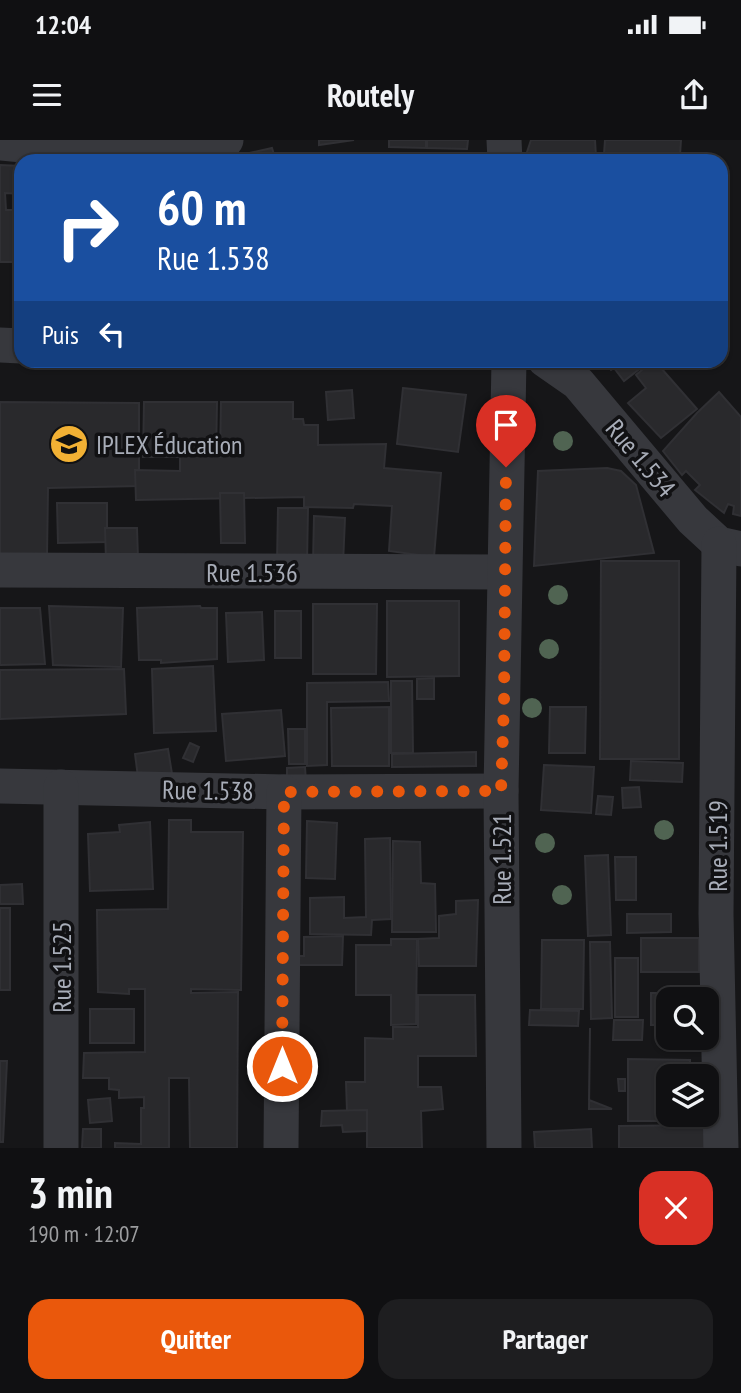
<!DOCTYPE html>
<html lang="fr">
<meta charset="utf-8">
<style>
body{margin:0;font-family:"PT Sans Narrow",sans-serif;background:#1e1e20;color:#f1f3f6;height:100vh;display:flex;flex-direction:column;font-size:26px;white-space:nowrap}
*{box-sizing:border-box;margin:0}
p{font-size:23px;color:#9c9d9f}
.icon{flex:none;width:38px;height:38px;fill:none;stroke:currentColor;stroke-width:2;stroke-linecap:round;stroke-linejoin:round}
.map{position:relative;height:1008px;overflow:hidden}
.drawer{display:flex;flex-direction:column;background:#101012;flex:1}
.drawer>*{flex:none}
.guide{position:absolute;left:14px;top:14px;width:714px;height:214px;border-radius:21px;box-shadow:0 2px 5px #0004,0 0 0 2px #303032;background:#1a4fa0;color:#fff;overflow:hidden}
.controls{position:absolute;left:656px;top:847px;display:grid;gap:14px}
.controls a{display:grid;place-items:center;width:63px;height:63px;border-radius:14px;background:#101012;box-shadow:0 2px 5px #0004,0 0 0 2px #303032;font-size:35px}
.pin{position:absolute;display:grid;place-items:center;width:60px;height:60px;color:#fff;margin:-72px -30px;border-radius:50% 50% 50% 0;rotate:-45deg;box-shadow:0 0 7px #0007}
.pin .icon{rotate:45deg}
.me{position:absolute;width:77px;margin:-38px;rotate:0deg;stroke-linejoin:round;filter:drop-shadow(0 0 5px #0008)}
.turn{display:flex;align-items:center;gap:24px;height:147px;padding:0 28px;font-size:32px}
.turn .icon{width:91px;height:91px;stroke-width:2.5}
.turn b{display:block;font-size:49px;line-height:60px}
.then{display:flex;align-items:center;height:66px;padding:0 28px;background:#0003;gap:14px;font-size:26px}
.round{display:grid;place-items:center;flex:none;width:74px;height:74px;border-radius:21px;background:#1e1e20}
.headline{display:flex;align-items:center;justify-content:space-between;height:119px;padding:0 28px}
h1{font-size:42px;font-weight:600;line-height:52px}
.cta{display:flex;gap:14px;margin-top:auto;padding:14px 28px}
.cta a{flex:1;height:80px;border-radius:21px;background:#ea580c;color:#fff;font-size:28px;font-weight:600;line-height:80px;text-align:center}
.cta a+a{background:#1e1e20;color:#f1f3f6}
.status{display:flex;justify-content:space-between;align-items:center;height:49px;padding:0 35px;background:#101012;direction:ltr}
.status svg{height:19px;fill:currentColor}
header{display:flex;justify-content:space-between;align-items:center;height:91px;padding:0 28px;background:#101012;font-size:32px;font-weight:600}
.map>svg:first-child{display:block}
</style>
<div class="status"><b>12:04</b><svg viewBox="0 0 49 12"><path d="M0 12V9h3v3zM5 12V6h3v6zM10 12V3h3v9zM15 12V0h3v12zM26 1h20v11H26zM47 4h2v5h-2z"/></svg></div>
<header><svg class="icon" aria-label="menu" viewBox="0 0 24 24"><path d="M4 6h16M4 12h16M4 18h16"/></svg>Routely<svg class="icon" aria-label="share" viewBox="0 0 24 24"><path d="M12 15V3M7 8l5-5 5 5M5 13v7h14v-7"/></svg></header>
<div class="map">
<svg width="741" height="1008" viewBox="0 0 741 1008">
<rect width="100%" height="100%" fill="#161618"/>
<g fill="#29292c" stroke="#303034" stroke-width="2">
<path d="M 319,0 L 354,0 L 319,5 Z"/>
<path d="M 389,0 L 426,0 L 426,8 L 389,7 Z"/>
<path d="M 427,0 L 468,0 L 467,9 L 427,8 Z"/>
<path d="M 531,0 L 595,0 L 596,17 L 547,16 L 547,21 L 522,21 L 522,15 L 526,15 Z"/>
<path d="M 605,0 L 681,0 L 680,15 L 604,14 Z"/>
<path d="M 272,8 L 276,21 L 212,21 Z"/>
<path d="M 391,15 L 391,21 L 365,21 L 365,16 Z"/>
<path d="M 467,16 L 467,21 L 418,21 L 418,17 Z"/>
<path d="M 618,17 L 688,18 L 688,21 L 618,21 Z"/>
<path d="M 0,25 L 21,26 L 21,54 L 5,53 L 6,70 L 21,70 L 21,122 L 0,122 Z"/>
<path d="M 604,220 L 651,220 L 624,241 L 614,228 L 611,230 Z"/>
<path d="M 654,220 L 697,269 L 661,298 L 628,263 L 646,248 L 636,235 Z"/>
<path d="M 403,248 L 466,255 L 458,312 L 397,304 Z"/>
<path d="M 352,250 L 354,278 L 328,280 L 326,252 Z"/>
<path d="M 719,252 L 741,277 L 741,376 L 733,374 L 734,366 L 728,364 L 724,373 L 695,350 L 700,345 L 686,331 L 682,335 L 663,311 L 697,273 Z"/>
<path d="M 0,262 L 139,263 L 139,346 L 48,348 L 47,415 L 0,415 Z"/>
<path d="M 144,262 L 217,262 L 216,317 L 220,317 L 221,262 L 293,262 L 293,279 L 303,279 L 304,285 L 318,285 L 318,305 L 386,304 L 384,328 L 441,333 L 434,417 L 389,411 L 392,366 L 354,364 L 353,368 L 304,367 L 304,357 L 136,360 L 135,330 L 180,331 L 180,317 L 143,317 Z"/>
<path d="M 607,328 L 621,331 L 636,345 L 654,413 L 534,426 L 538,331 Z"/>
<path d="M 220,353 L 244,353 L 245,403 L 221,403 Z"/>
<path d="M 57,363 L 107,363 L 107,402 L 58,403 Z"/>
<path d="M 278,368 L 308,368 L 307,423 L 277,423 Z"/>
<path d="M 314,376 L 345,378 L 343,424 L 313,423 Z"/>
<path d="M 105,388 L 137,388 L 138,419 L 106,420 Z"/>
<path d="M 601,421 L 679,421 L 679,619 L 600,619 Z"/>
<path d="M 387,461 L 459,461 L 459,536 L 387,537 Z"/>
<path d="M 313,464 L 377,464 L 376,534 L 313,534 Z"/>
<path d="M 49,466 L 123,468 L 121,527 L 53,525 Z"/>
<path d="M 200,466 L 201,468 L 217,468 L 217,519 L 161,523 L 161,520 L 139,520 L 137,468 Z"/>
<path d="M 0,468 L 40,468 L 45,524 L 0,525 Z"/>
<rect x="275" y="471" width="26" height="47"/>
<path d="M 262,472 L 264,520 L 228,522 L 226,473 Z"/>
<path d="M 213,526 L 216,591 L 154,593 L 152,529 Z"/>
<path d="M 124,529 L 126,574 L 0,579 L 0,530 Z"/>
<path d="M 434,538 L 434,559 L 417,559 L 417,539 Z"/>
<path d="M 391,541 L 412,541 L 413,613 L 391,613 Z"/>
<path d="M 388,542 L 389,561 L 327,562 L 327,625 L 307,626 L 307,543 Z"/>
<path d="M 389,567 L 389,626 L 332,626 L 331,568 Z"/>
<path d="M 550,567 L 586,567 L 585,613 L 549,613 Z"/>
<path d="M 281,570 L 285,616 L 226,621 L 222,574 Z"/>
<path d="M 288,589 L 305,589 L 305,624 L 289,624 Z"/>
<path d="M 190,603 L 199,607 L 193,622 L 183,618 Z"/>
<path d="M 168,609 L 173,640 L 139,645 L 135,614 Z"/>
<path d="M 476,612 L 476,626 L 392,627 L 392,614 Z"/>
<path d="M 631,621 L 683,623 L 682,642 L 630,640 Z"/>
<path d="M 544,625 L 594,627 L 591,673 L 541,670 Z"/>
<path d="M 305,627 L 306,642 L 287,642 L 287,628 Z"/>
<path d="M 639,647 L 641,667 L 623,668 L 622,648 Z"/>
<path d="M 598,656 L 613,657 L 611,675 L 596,674 Z"/>
<path d="M 169,680 L 191,680 L 191,692 L 243,692 L 241,850 L 191,849 L 191,853 L 238,852 L 237,1008 L 190,1008 L 189,938 L 169,938 L 169,1008 L 115,1008 L 115,1003 L 141,1004 L 141,968 L 144,968 L 144,957 L 119,958 L 119,950 L 109,949 L 109,938 L 83,938 L 84,913 L 145,912 L 145,849 L 129,849 L 129,854 L 98,852 L 97,770 L 168,769 Z"/>
<path d="M 307,681 L 337,683 L 335,739 L 306,738 Z"/>
<path d="M 150,682 L 153,749 L 90,751 L 88,694 L 120,692 L 119,685 Z"/>
<path d="M 390,698 L 391,779 L 372,780 L 371,795 L 310,794 L 310,758 L 344,757 L 344,778 L 366,777 L 365,699 Z"/>
<path d="M 393,701 L 420,702 L 421,743 L 435,744 L 436,792 L 392,792 Z"/>
<path d="M 608,715 L 611,795 L 588,796 L 585,716 Z"/>
<path d="M 615,717 L 636,717 L 636,760 L 616,760 Z"/>
<path d="M 22,744 L 23,764 L 0,764 L 0,745 Z"/>
<path d="M 478,760 L 476,826 L 419,826 L 418,799 L 439,798 L 439,776 L 456,774 L 456,761 Z"/>
<rect x="0" y="768" width="10" height="82"/>
<path d="M 627,774 L 671,774 L 671,792 L 627,793 Z"/>
<path d="M 343,796 L 342,825 L 298,825 L 298,816 L 304,816 L 304,797 Z"/>
<rect x="641" y="798" width="58" height="34"/>
<path d="M 391,799 L 417,799 L 416,884 L 391,885 L 391,855 L 356,855 L 356,805 L 391,805 Z"/>
<path d="M 542,800 L 584,800 L 583,869 L 541,869 Z"/>
<path d="M 590,802 L 610,802 L 612,878 L 591,879 Z"/>
<rect x="615" y="818" width="23" height="59"/>
<path d="M 651,853 L 699,853 L 699,859 L 668,859 L 668,885 L 651,885 Z"/>
<path d="M 418,855 L 475,855 L 476,916 L 418,916 L 418,947 L 441,947 L 443,969 L 421,971 L 422,1008 L 367,1008 L 367,970 L 347,971 L 346,942 L 365,942 L 365,898 L 393,899 L 393,887 L 418,887 Z"/>
<rect x="90" y="869" width="44" height="34"/>
<path d="M 530,870 L 579,871 L 578,886 L 529,885 Z"/>
<path d="M 614,880 L 643,880 L 642,900 L 613,900 Z"/>
<path d="M 590,888 L 589,960 L 612,969 L 589,969 Z"/>
<path d="M 628,919 L 690,920 L 690,936 L 668,936 L 668,975 L 689,975 L 689,981 L 628,981 Z"/>
<path d="M 0,921 L 7,921 L 3,1002 L 0,1002 Z"/>
<path d="M 618,939 L 625,939 L 625,951 L 619,951 Z"/>
<path d="M 110,958 L 112,981 L 90,983 L 88,960 Z"/>
<path d="M 367,970 L 367,991 L 343,992 L 342,985 L 321,986 L 322,971 Z"/>
<path d="M 705,985 L 704,1008 L 619,1008 L 619,986 Z"/>
<path d="M 83,989 L 101,989 L 101,1008 L 82,1008 Z"/>
<path d="M 591,989 L 592,1008 L 535,1008 L 534,992 Z"/>
</g>
<g fill="none" stroke-linecap="round" stroke-linejoin="round">
<g stroke="#37383d" stroke-width="35">
<path d="M 504,0 L 505,21"/>
<path d="M 0,3 L 65,9 L 226,0"/>
<path d="M 0,205 L 21,206"/>
<path d="M 545,220 L 578,243 L 693,380 L 719,404 L 741,409"/>
<path d="M 719,404 L 716,774 L 721,1008"/>
<path d="M 0,430 L 504,432"/>
<path d="M 0,646 L 284,652 L 501,651"/>
<path d="M 61,1008 L 61,647"/>
<path d="M 281,1008 L 284,652"/>
<path d="M 504,1008 L 501,651 L 509,220"/>
</g>
</g>
<g fill="#506452">
<circle cx="563" cy="301" r="10"/>
<circle cx="558" cy="455" r="10"/>
<circle cx="549" cy="509" r="10"/>
<circle cx="532" cy="568" r="10"/>
<circle cx="664" cy="690" r="10"/>
<circle cx="545" cy="703" r="10"/>
<circle cx="562" cy="755" r="10"/>
</g>
<g fill="none" stroke-linecap="round" stroke-linejoin="round">
<path stroke="#ea580c" stroke-width="12" stroke-dasharray="0 21.6" d="M 282,926 L 284,652 L 501,651 L 504,561 L 506,327"/>
</g>
<defs>
<symbol id="school-disc" viewBox="-11 -11 22 22"><circle r="9.5" fill="#f2b134" stroke="#111113"/><path d="M0-5L7-2L0 1L-7-2ZM-4 1L0 2.5L4 1V4Q0 6-4 4Z" fill="#111"/></symbol>
</defs>
<g fill-rule="evenodd">
<use href="#school-disc" x="47" y="282" width="44" height="44"/>
</g>
<g text-anchor="middle" dominant-baseline="central" stroke-width="7" stroke-linejoin="round" paint-order="stroke">
<g font-size="26" fill="#a8adb8" stroke="#111113" text-anchor="start">
<text x="96" y="304">IPLEX Éducation</text>
</g>
<g font-size="26" fill="#a8adb8" stroke="#111113">
<text transform="translate(641 318) rotate(50)">Rue 1.534</text>
<text x="252" y="432">Rue 1.536</text>
<text transform="translate(208 650) rotate(1)">Rue 1.538</text>
<text transform="translate(717 706) rotate(-90)">Rue 1.519</text>
<text transform="translate(501 719) rotate(-90)">Rue 1.521</text>
<text transform="translate(61 827) rotate(-90)">Rue 1.525</text>
</g>
</g>
</svg>
<div class="controls">
<a><svg class="icon" aria-label="search" viewBox="0 0 24 24"><circle cx="10" cy="10" r="6"/><path d="M15 15l6 6"/></svg></a>
<a><svg class="icon" aria-label="layers" viewBox="0 0 24 24"><path d="M12 4l9 5-9 5-9-5zM3 14l9 5 9-5"/></svg></a>
</div>
<div class="pin" style="left:506px;top:327px;background:#d93025"><svg class="icon" aria-label="arrive" viewBox="0 0 24 24"><path d="M6 21V4h12l-3 4 3 4H6"/></svg></div>
<svg class="me" style="left:282px;top:926px" viewBox="-20 -20 40 40"><circle r="17" fill="#ea580c" stroke="#fff" stroke-width="3"/><path d="M0-11L8 9 0 5-8 9z" fill="#fff"/></svg>
<div class="guide">
<div class="turn"><svg class="icon" aria-label="right" viewBox="0 0 24 24"><path d="M7 20v-9h11M14 6l5 5-5 5"/></svg><div><b>60 m</b>Rue 1.538</div></div>
<div class="then">Puis<svg class="icon" aria-label="left" viewBox="0 0 24 24"><path d="M17 20v-9H6M10 6l-5 5 5 5"/></svg></div>
</div>
</div>
<section class="drawer">
<div class="headline"><div><h1>3 min</h1><p>190 m · 12:07</p></div><a class="round" style="background:#d93025;color:#fff"><svg class="icon" aria-label="close" viewBox="0 0 24 24"><path d="M6 6l12 12M18 6L6 18"/></svg></a></div>
<div class="cta"><a>Quitter</a><a>Partager</a></div>
</section>
